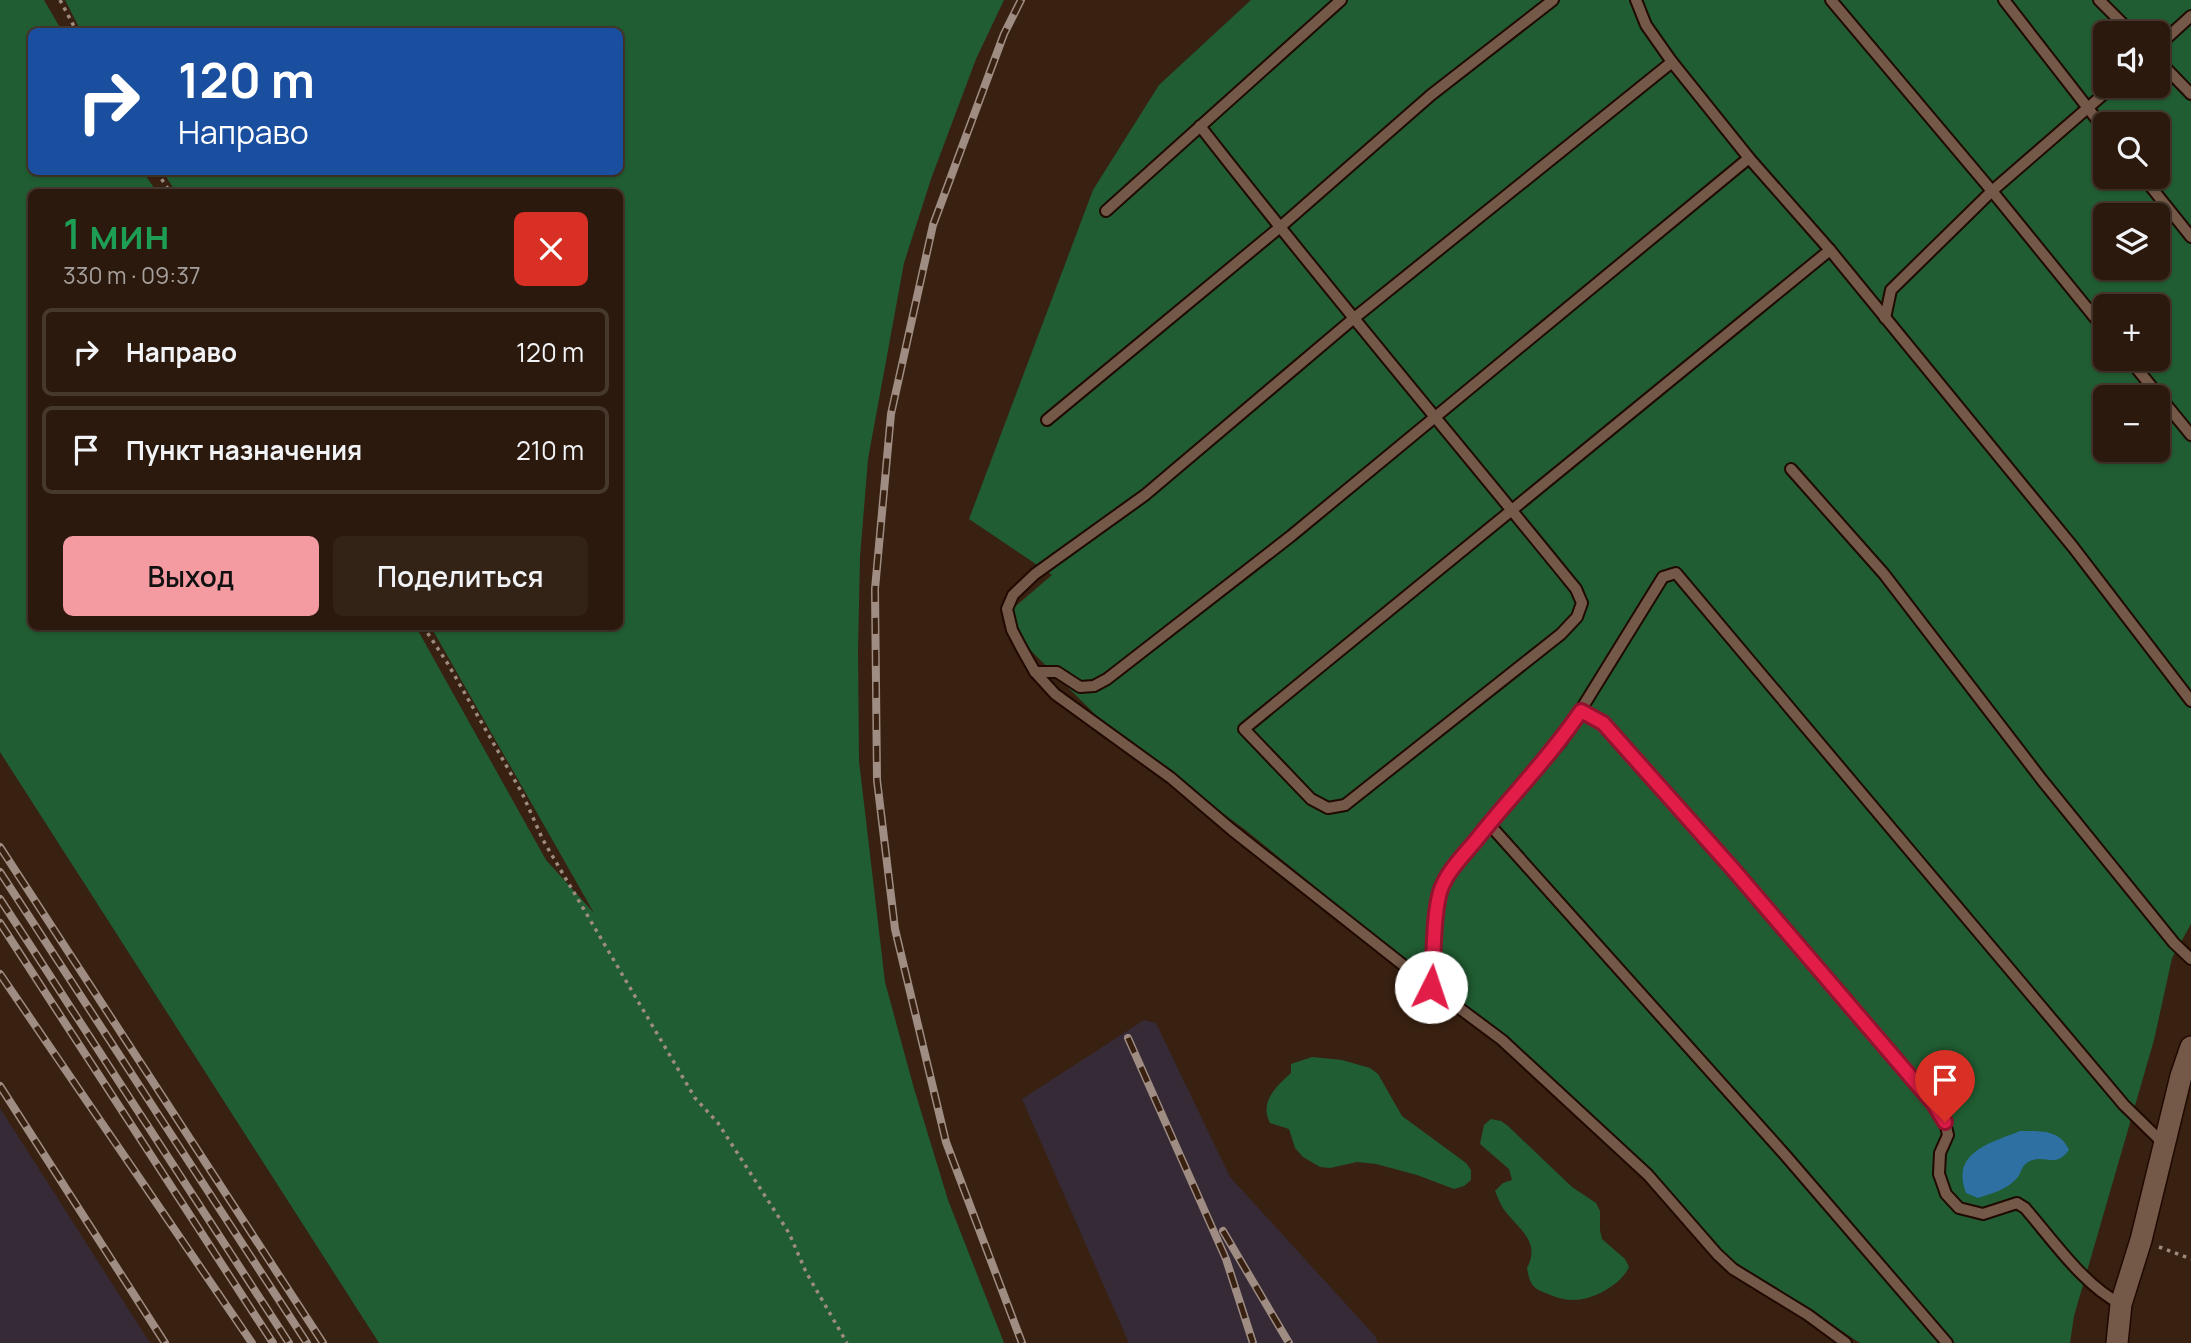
<!DOCTYPE html>
<html lang="ru">
<meta charset="utf-8">
<style>
body{margin:0;font-family:Manrope,sans-serif;background:#332216;color:#f1f3f6;height:100vh;display:flex;flex-direction:column;font-size:26px;white-space:nowrap}
*{box-sizing:border-box;margin:0}
p{font-size:23px;color:#a6a09d}
.icon{flex:none;width:38px;height:38px;fill:none;stroke:currentColor;stroke-width:2;stroke-linecap:round;stroke-linejoin:round}
.map{position:relative;flex:1;overflow:hidden}
.drawer{position:absolute;left:28px;top:189px;width:595px;height:441px;display:flex;flex-direction:column;background:#2b190d;border-radius:10px;box-shadow:0 2px 5px #0004,0 0 0 2px #47382e}
.drawer>*{flex:none}
.top-card{position:absolute;left:28px;top:28px;width:595px;height:147px;border-radius:10px;box-shadow:0 2px 5px #0004,0 0 0 2px #47382e;background:#1a4fa0;color:#fff;overflow:hidden}
.controls{position:absolute;left:2093px;top:21px;display:grid;gap:14px}
.controls a{display:grid;place-items:center;width:77px;height:77px;border-radius:10px;background:#2b190d;box-shadow:0 2px 5px #0004,0 0 0 2px #47382e;font-size:35px}
.pin{position:absolute;display:grid;place-items:center;width:60px;height:60px;color:#fff;margin:-72px -30px;border-radius:50% 50% 50% 0;rotate:-45deg;box-shadow:0 0 7px #0007}
.pin .icon{rotate:45deg}
.me{position:absolute;width:77px;margin:-38px;rotate:4deg;stroke-linejoin:round;filter:drop-shadow(0 0 5px #0008)}
.turn{display:flex;align-items:center;gap:24px;height:147px;padding:0 35px;font-size:32px}
.turn .icon{width:91px;height:91px;stroke-width:2.5}
.turn b{display:block;font-size:49px;line-height:60px}
.round{display:grid;place-items:center;flex:none;width:74px;height:74px;border-radius:10px;background:#332216}
.head{display:flex;align-items:center;justify-content:space-between;height:119px;padding:0 35px}
h1{font-size:42px;font-weight:600;line-height:52px;color:#1e9e55}
.button{display:flex;gap:14px;margin-top:auto;padding:14px 35px}
.button a{flex:1;height:80px;border-radius:10px;background:#f49aa1;color:#111;font-size:28px;font-weight:600;line-height:80px;text-align:center}
.button a+a{background:#332216;color:#f1f3f6}
ul{padding:0;list-style:none}
li{display:flex;align-items:center;gap:21px;height:88px;margin:0 14px 10px;padding:0 21px;border:4px solid #47382e;border-radius:10px}
li div{flex:1}
li b{display:block;font-size:26px}
li em{font-style:normal}
.map>svg:first-child{display:block}
</style>
<div class="map">
<svg width="2191" height="1343" viewBox="0 0 2191 1343">
<rect width="100%" height="100%" fill="#392111"/>
<g fill="#362a37">
<path d="M 1144,1020 L 1156,1023 L 1230,1177 L 1375,1336 L 1378,1343 L 1129,1343 L 1022,1099 Z"/>
<path d="M 0,1108 L 150,1343 L 0,1343 Z"/>
</g>
<g fill="#205d32" fill-rule="evenodd">
<path d="M 0,0 L 44,0 L 62,31 L 32,32 L 32,172 L 143,172 L 157,192 L 32,192 L 32,626 L 416,627 L 546,860 L 594,913 L 431,627 L 620,626 L 620,192 L 176,192 L 163,172 L 620,172 L 620,32 L 81,31 L 65,0 L 1004,0 L 976,59 L 931,179 L 904,263 L 868,459 L 860,557 L 858,650 L 859,761 L 885,982 L 913,1085 L 948,1200 L 1004,1343 L 379,1343 L 0,752 Z"/>
<path d="M 1251,0 L 2191,0 L 2191,924 L 2172,958 L 2154,1040 L 2074,1316 L 2070,1343 L 1860,1343 L 1715,1249 L 1650,1172 L 1436,985 L 1243,828 L 1119,738 L 1015,635 L 1011,610 L 1052,575 L 969,519 L 1093,190 L 1159,85 ZM 2105,33 L 2158,33 L 2158,86 L 2105,86 ZM 2105,124 L 2158,124 L 2158,177 L 2105,177 ZM 2105,215 L 2158,215 L 2158,268 L 2105,268 ZM 2105,306 L 2158,306 L 2158,359 L 2105,359 ZM 2105,397 L 2158,397 L 2158,450 L 2105,450 Z"/>
<path d="M 1312,1057 L 1342,1060 L 1370,1068 L 1378,1074 L 1402,1116 L 1466,1163 L 1471,1170 L 1471,1180 L 1464,1186 L 1454,1189 L 1417,1175 L 1376,1164 L 1357,1162 L 1330,1168 L 1320,1167 L 1303,1157 L 1295,1148 L 1289,1129 L 1270,1123 C 1259,1102 1276,1087 1291,1073 L 1291,1064 Z"/>
<path d="M 1491,1119 L 1501,1121 L 1508,1126 L 1572,1187 L 1596,1203 L 1600,1211 L 1600,1230 L 1602,1239 L 1625,1259 L 1629,1267 C 1621,1285 1593,1300 1573,1300 C 1564,1300 1554,1297 1546,1293 C 1540,1291 1535,1289 1532,1284 C 1529,1280 1528,1273 1527,1268 C 1541,1242 1519,1229 1505,1211 C 1501,1206 1498,1198 1495,1191 L 1503,1183 L 1512,1180 L 1509,1169 L 1480,1144 L 1484,1125 Z"/>
</g>
<path fill="#2d70a1" d="M 2020,1131 C 2040,1131 2060,1129 2069,1150 C 2055,1169 2046,1154 2030,1161 C 2021,1165 2022,1172 2017,1178 C 2007,1190 1992,1193 1978,1198 L 1966,1193 C 1950,1152 1991,1143 2020,1131 Z"/>
<g fill="none" stroke-linecap="round" stroke-linejoin="round">
<defs>
<g id="lane">
<path d="M 1636,0 L 1646,25 L 1672,62 L 1749,158 L 1830,250 L 2073,547 L 2191,701"/>
<path d="M 1831,0 L 1992,191 L 2105,330"/>
<path d="M 2004,0 L 2105,130"/>
<path d="M 2099,0 L 2132,33"/>
<path d="M 2158,46 L 2191,16"/>
<path d="M 2158,60 L 2191,94"/>
<path d="M 1672,62 L 1353,319 L 1145,495 L 1035,574 L 1013,595 L 1007,609 L 1012,630 L 1022,649 L 1035,672 L 1055,694 L 1171,778 L 1232,830 L 1431,987 L 1502,1040 L 1648,1175 L 1717,1254 L 1733,1269 L 1808,1315 L 1846,1343"/>
<path d="M 1200,126 C 1322,283 1451,435 1576,589 L 1582,603 L 1577,617 L 1561,634 L 1345,805 L 1328,808 L 1311,799 L 1244,729 L 1830,250"/>
<path d="M 2143,177 L 2191,237"/>
<path d="M 1106,211 L 1341,0"/>
<path d="M 1885,318 L 1891,290 L 1992,191 L 2113,86"/>
<path d="M 2129,359 L 2191,435"/>
<path d="M 1047,420 L 1279,228 L 1431,95 L 1553,0"/>
<path d="M 1791,469 L 1884,574 L 2042,780 L 2174,943 L 2191,959"/>
<path d="M 1035,672 L 1057,672 L 1080,687 L 1094,686 L 1107,679 L 1291,536 L 1749,158"/>
<path d="M 1581,711 L 1603,723 L 1732,868 L 1934,1104 L 1945,1122 L 1948,1135 L 1940,1153 L 1939,1174 L 1946,1194 L 1959,1208 L 1983,1214 L 2017,1203 L 2025,1208 C 2052,1239 2084,1286 2121,1304"/>
<path d="M 1489,824 L 1786,1156 L 1947,1343"/>
<path d="M 1431,987 L 1434,932 L 1440,893 L 1446,878 L 1489,824 L 1561,742 L 1663,577 L 1676,573 L 2124,1105 L 2164,1144"/>
</g>
<path id="street" d="M 2117,1343 L 2121,1304 L 2141,1240 L 2181,1076 L 2191,1047"/>
</defs>
<use href="#lane" stroke="#1f0900" stroke-width="14"/>
<use href="#street" stroke="#1f0900" stroke-width="24"/>
<g stroke="#9d8c81" stroke-width="3.5" stroke-dasharray="3.5 5" stroke-linecap="butt">
<path d="M 60,0 L 77,32"/>
<path d="M 157,172 L 170,192"/>
<path d="M 423,626 L 448,664 L 522,793 L 543,840 L 695,1098 L 718,1123 L 789,1233 L 806,1272 L 847,1343"/>
<path d="M 2159,1247 L 2191,1259"/>
</g>
<use href="#lane" stroke="#755948" stroke-width="10"/>
<use href="#street" stroke="#755948" stroke-width="21"/>
<defs>
<g id="rail">
<path d="M 1021,0 L 1004,34 L 933,225 L 891,414 L 875,589 L 877,780 L 895,929 L 946,1142 L 1022,1343"/>
<path d="M 0,847 L 323,1343"/>
<path d="M 0,872 L 307,1343"/>
<path d="M 0,899 L 289,1343"/>
<path d="M 0,923 L 273,1343"/>
<path d="M 0,974 L 252,1343"/>
<path d="M 1128,1038 L 1226,1259 L 1253,1343"/>
<path d="M 0,1086 L 165,1343"/>
<path d="M 1223,1231 L 1289,1343"/>
</g>
</defs>
<use href="#rail" stroke="#9f8d83" stroke-width="8"/>
<use href="#rail" stroke="#392111" stroke-width="5" stroke-dasharray="16" stroke-linecap="butt"/>
</g>
<g fill="none" stroke-linecap="round" stroke-linejoin="round">
<defs>
<path id="route" d="M 1431,987 C 1435,956 1432,922 1440,892 C 1446,872 1464,855 1477,839 C 1511,796 1550,757 1581,711 L 1603,723 L 1732,868 L 1934,1104 L 1945,1122"/>
</defs>
<use href="#route" stroke="#92132f" stroke-width="18"/>
<use href="#route" stroke="#e11d48" stroke-width="12"/>
</g>
</svg>
<div class="controls">
<a><svg class="icon" aria-label="sound" viewBox="0 0 24 24"><path d="M4 9h4l5-4v14l-5-4H4zM17 9q2 3 0 6"/></svg></a>
<a><svg class="icon" aria-label="search" viewBox="0 0 24 24"><circle cx="10" cy="10" r="6"/><path d="M15 15l6 6"/></svg></a>
<a><svg class="icon" aria-label="layers" viewBox="0 0 24 24"><path d="M12 4l9 5-9 5-9-5zM3 14l9 5 9-5"/></svg></a>
<a>+</a>
<a>−</a>
</div>
<div class="pin" style="left:1945px;top:1122px;background:#d93025"><svg class="icon" aria-label="arrive" viewBox="0 0 24 24"><path d="M6 21V4h12l-3 4 3 4H6"/></svg></div>
<svg class="me" style="left:1431px;top:987px" viewBox="-20 -20 40 40"><circle r="19" fill="#fff"/><path d="M0-13L10 11 0 6-10 11z" fill="#e11d48"/></svg>
<div class="top-card">
<div class="turn"><svg class="icon" aria-label="right" viewBox="0 0 24 24"><path d="M7 20v-9h11M14 6l5 5-5 5"/></svg><div><b>120 m</b>Направо</div></div>
</div>
<section class="drawer">
<div class="head"><div><h1>1 мин</h1><p>330 m · 09:37</p></div><a class="round" style="background:#d93025;color:#fff"><svg class="icon" aria-label="close" viewBox="0 0 24 24"><path d="M6 6l12 12M18 6L6 18"/></svg></a></div>
<ul>
<li><svg class="icon" aria-label="right" viewBox="0 0 24 24"><path d="M7 20v-9h11M14 6l5 5-5 5"/></svg><div><b>Направо</b></div><em>120 m</em></li>
<li><svg class="icon" aria-label="arrive" viewBox="0 0 24 24"><path d="M6 21V4h12l-3 4 3 4H6"/></svg><div><b>Пункт назначения</b></div><em>210 m</em></li>
</ul>
<div class="button"><a>Выход</a><a>Поделиться</a></div>
</section>
</div>
